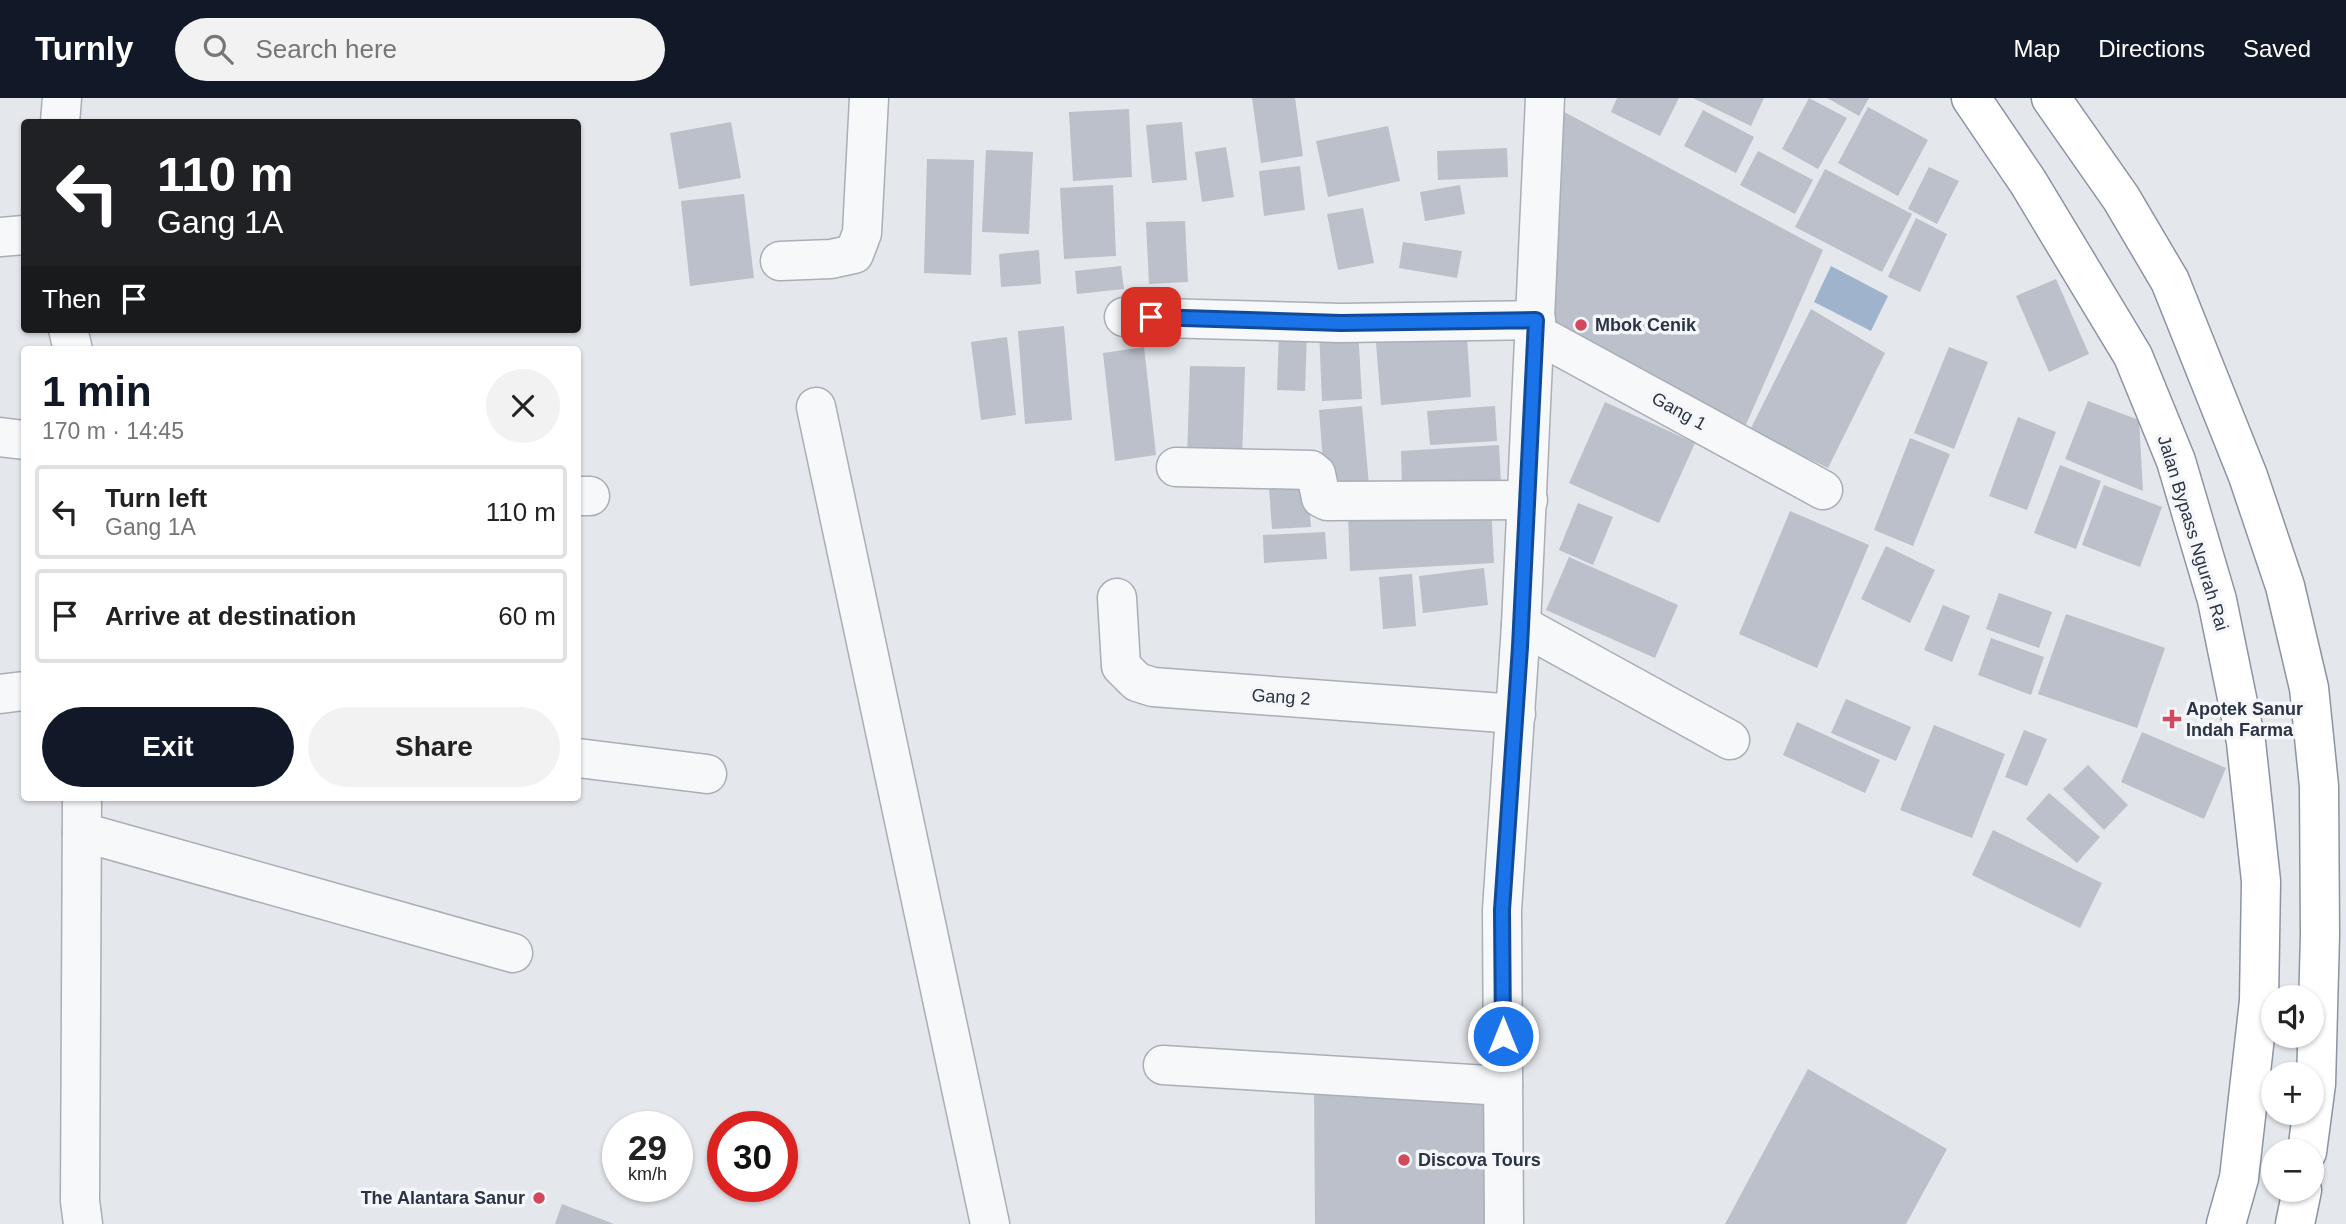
<!DOCTYPE html>
<meta charset="utf-8">
<style>
body{margin:0;font-family:Helvetica,sans-serif;background:#f2f2f2;color:#222;height:100vh;display:flex;flex-direction:column;font-size:26px;white-space:nowrap}
*{box-sizing:border-box;margin:0}
p{font-size:23px;color:#767676}
.icon{flex:none;width:38px;height:38px;fill:none;stroke:currentColor;stroke-width:2;stroke-linecap:round;stroke-linejoin:round}
.map{position:relative;flex:1;overflow:hidden}
.side{position:absolute;left:21px;top:248px;width:560px;height:455px;display:flex;flex-direction:column;background:#fff;border-radius:7px;box-shadow:0 2px 5px #0004}
.side>*{flex:none}
.banner{position:absolute;left:21px;top:21px;width:560px;height:214px;border-radius:7px;box-shadow:0 2px 5px #0004;background:#202124;color:#fff;overflow:hidden}
.buttons{position:absolute;left:2261px;top:887px;display:grid;gap:14px}
.buttons a{display:grid;place-items:center;width:63px;height:63px;border-radius:50%;background:#fff;box-shadow:0 2px 5px #0004;font-size:35px}
.speed{position:absolute;left:602px;top:1013px;display:flex;gap:14px;font-size:35px;font-weight:700;text-align:center}
.speed>*{display:grid;place-content:center;width:91px;height:91px;border-radius:50%;background:#fff;box-shadow:0 2px 5px #0004;line-height:1}
.speed small{font-size:18px;font-weight:400}
.speed .limit{border:10px solid #d22;background:#fff;color:#111}
.pin{position:absolute;display:grid;place-items:center;width:60px;height:60px;color:#fff;margin:-30px;border-radius:14px;box-shadow:0 4px 10px #0006}
.me{position:absolute;width:77px;margin:-38px;rotate:0deg;stroke-linejoin:round;filter:drop-shadow(0 0 5px #0008)}
.turn{display:flex;align-items:center;gap:24px;height:147px;padding:0 21px;font-size:32px}
.turn .icon{width:91px;height:91px;stroke-width:2.5}
.turn b{display:block;font-size:49px;line-height:60px}
.then{display:flex;align-items:center;height:66px;padding:0 21px;background:#0003;gap:14px;font-size:26px}
.round{display:grid;place-items:center;flex:none;width:74px;height:74px;border-radius:37px;background:#f2f2f2}
.headline{display:flex;align-items:center;justify-content:space-between;height:119px;padding:0 21px}
h1{font-size:42px;font-weight:800;line-height:52px;color:#111827}
.action{display:flex;gap:14px;margin-top:auto;padding:14px 21px}
.action a{flex:1;height:80px;border-radius:42px;background:#111827;color:#fff;font-size:28px;font-weight:800;line-height:80px;text-align:center}
.action a+a{background:#f2f2f2;color:#222}
ul{padding:0;list-style:none}
li{display:flex;align-items:center;gap:21px;height:94px;margin:0 14px 10px;padding:0 7px;border:4px solid #e0e0e0;border-radius:7px}
li div{flex:1}
li b{display:block;font-size:26px}
li em{font-style:normal}
header{display:flex;align-items:center;gap:42px;box-sizing:border-box;height:98px;padding:0 35px;background:#111827;color:#fff}
header strong{font-size:33px}
nav{display:flex;gap:38px;margin-inline-start:auto;font-size:24px}
.search{width:490px;height:63px;background:#f2f2f2;display:flex;align-items:center;gap:18px;box-sizing:border-box;padding:0 24px;border-radius:38px;color:#767676;font-size:26px}
.map>svg:first-child{display:block}
</style>
<header>
<strong>Turnly</strong>
<div class="search"><svg class="icon" aria-label="search" viewBox="0 0 24 24"><circle cx="10" cy="10" r="6"/><path d="M15 15l6 6"/></svg>Search here</div>
<nav><a>Map</a><a>Directions</a><a>Saved</a></nav>
</header>
<div class="map">
<svg width="2346" height="1126" viewBox="0 0 2346 1126">
<rect width="100%" height="100%" fill="#e4e7ec"/>
<path fill="#9fb4cc" d="M 1831,168 L 1888,198 L 1871,233 L 1814,204 Z"/>
<g fill="#bbc0ca">
<path d="M 1252,0 L 1295,0 L 1303,58 L 1261,65 Z"/>
<path d="M 1617,0 L 1679,0 L 1660,38 L 1611,14 Z"/>
<path d="M 1693,0 L 1764,0 L 1751,28 Z"/>
<path d="M 1809,0 L 1847,20 L 1818,71 L 1782,51 Z"/>
<path d="M 1827,0 L 1869,0 L 1859,18 Z"/>
<path d="M 1553,8 L 1823,152 L 1744,331 L 1545,226 Z"/>
<path d="M 1868,9 L 1928,42 L 1898,98 L 1838,65 Z"/>
<path d="M 1129,11 L 1132,79 L 1073,83 L 1069,14 Z"/>
<path d="M 1703,12 L 1754,39 L 1736,75 L 1684,48 Z"/>
<path d="M 731,24 L 741,80 L 679,91 L 670,35 Z"/>
<path d="M 1182,24 L 1187,82 L 1152,85 L 1146,27 Z"/>
<path d="M 1388,28 L 1400,83 L 1328,99 L 1316,43 Z"/>
<path d="M 1226,49 L 1234,99 L 1202,104 L 1195,54 Z"/>
<path d="M 1507,50 L 1508,79 L 1438,82 L 1437,53 Z"/>
<path d="M 986,52 L 1033,54 L 1029,136 L 982,134 Z"/>
<path d="M 1758,53 L 1813,82 L 1795,116 L 1740,87 Z"/>
<path d="M 927,61 L 974,62 L 971,177 L 924,175 Z"/>
<path d="M 1300,68 L 1305,112 L 1264,118 L 1259,73 Z"/>
<path d="M 1929,69 L 1959,83 L 1937,126 L 1908,111 Z"/>
<path d="M 1825,71 L 1912,116 L 1882,174 L 1795,129 Z"/>
<path d="M 1113,87 L 1116,158 L 1064,161 L 1060,90 Z"/>
<path d="M 1460,87 L 1465,116 L 1425,123 L 1420,94 Z"/>
<path d="M 744,96 L 754,180 L 690,188 L 681,103 Z"/>
<path d="M 1363,110 L 1374,165 L 1338,172 L 1327,116 Z"/>
<path d="M 1916,120 L 1947,136 L 1920,194 L 1888,179 Z"/>
<path d="M 1185,123 L 1188,184 L 1149,186 L 1146,124 Z"/>
<path d="M 1403,144 L 1462,153 L 1457,180 L 1399,170 Z"/>
<path d="M 1039,152 L 1041,186 L 1001,189 L 999,156 Z"/>
<path d="M 1121,168 L 1124,191 L 1077,196 L 1075,173 Z"/>
<path d="M 2056,181 L 2089,256 L 2049,274 L 2016,198 Z"/>
<path d="M 1811,211 L 1885,255 L 1828,370 L 1750,332 Z"/>
<path d="M 1466,225 L 1471,299 L 1381,307 L 1375,232 Z"/>
<path d="M 1064,228 L 1072,322 L 1025,326 L 1018,233 Z"/>
<path d="M 1358,230 L 1362,301 L 1322,303 L 1319,232 Z"/>
<path d="M 1279,233 L 1307,234 L 1305,293 L 1277,292 Z"/>
<path d="M 1007,239 L 1016,317 L 981,322 L 971,244 Z"/>
<path d="M 1144,249 L 1156,357 L 1115,363 L 1103,255 Z"/>
<path d="M 1949,249 L 1988,264 L 1954,351 L 1914,335 Z"/>
<path d="M 1190,268 L 1245,269 L 1242,362 L 1187,360 Z"/>
<path d="M 2088,303 L 2139,322 L 2143,393 L 2065,361 Z"/>
<path d="M 1605,304 L 1695,345 L 1659,425 L 1569,385 Z"/>
<path d="M 1362,308 L 1369,387 L 1325,391 L 1319,312 Z"/>
<path d="M 1495,308 L 1497,343 L 1430,347 L 1427,313 Z"/>
<path d="M 2018,319 L 2056,334 L 2027,412 L 1989,398 Z"/>
<path d="M 1910,340 L 1950,356 L 1913,448 L 1874,432 Z"/>
<path d="M 1499,347 L 1501,385 L 1402,391 L 1401,353 Z"/>
<path d="M 2060,367 L 2101,383 L 2076,451 L 2034,435 Z"/>
<path d="M 1307,387 L 1311,429 L 1272,431 L 1269,390 Z"/>
<path d="M 2104,387 L 2162,409 L 2140,469 L 2082,447 Z"/>
<path d="M 1578,405 L 1613,419 L 1593,467 L 1559,452 Z"/>
<path d="M 1491,406 L 1494,465 L 1350,473 L 1348,415 Z"/>
<path d="M 1790,413 L 1869,447 L 1817,570 L 1739,536 Z"/>
<path d="M 1325,434 L 1327,461 L 1264,465 L 1263,437 Z"/>
<path d="M 1886,448 L 1935,472 L 1910,525 L 1861,501 Z"/>
<path d="M 1569,459 L 1678,507 L 1655,560 L 1546,512 Z"/>
<path d="M 1484,470 L 1488,507 L 1423,515 L 1419,478 Z"/>
<path d="M 1412,476 L 1416,528 L 1383,531 L 1379,479 Z"/>
<path d="M 1999,495 L 2052,514 L 2039,550 L 1986,531 Z"/>
<path d="M 1943,507 L 1970,518 L 1952,564 L 1924,552 Z"/>
<path d="M 2066,516 L 2165,550 L 2137,630 L 2038,596 Z"/>
<path d="M 1991,540 L 2044,559 L 2031,597 L 1978,577 Z"/>
<path d="M 1846,601 L 1911,629 L 1896,663 L 1831,635 Z"/>
<path d="M 1797,624 L 1880,662 L 1865,695 L 1783,657 Z"/>
<path d="M 1934,627 L 2005,656 L 1972,740 L 1900,712 Z"/>
<path d="M 2024,632 L 2047,641 L 2027,688 L 2005,679 Z"/>
<path d="M 2142,634 L 2226,670 L 2204,721 L 2121,684 Z"/>
<path d="M 2088,667 L 2128,707 L 2104,732 L 2063,691 Z"/>
<path d="M 2049,695 L 2100,739 L 2077,765 L 2026,721 Z"/>
<path d="M 1993,732 L 2102,785 L 2080,830 L 1972,777 Z"/>
<path d="M 1808,971 L 1947,1051 L 1906,1126 L 1725,1126 Z"/>
<path d="M 1314,986 L 1493,997 L 1493,1126 L 1315,1126 Z"/>
<path d="M 562,1106 L 614,1126 L 555,1126 Z"/>
</g>
<g fill="none" stroke-linecap="round" stroke-linejoin="round">
<defs>
<g id="street">
<path d="M 60,24 L 62,0"/>
<path d="M 0,139 L 24,137"/>
<path d="M 780,163 L 831,161 L 854,156 L 862,135 L 869,0"/>
<path d="M 1124,219 L 1341,225 L 1536,222"/>
<path d="M 68,231 L 73,252"/>
<path d="M 1535,235 L 1823,392"/>
<path d="M 816,309 L 990,1126"/>
<path d="M 0,339 L 24,342"/>
<path d="M 1176,369 L 1311,372 L 1316,376 L 1321,400 L 1327,403 L 1528,402"/>
<path d="M 578,398 L 590,398"/>
<path d="M 1117,500 L 1121,568 L 1137,584 L 1153,589 L 1516,616"/>
<path d="M 1521,527 L 1730,642"/>
<path d="M 0,596 L 24,593"/>
<path d="M 578,660 L 707,676"/>
<path d="M 82,700 L 80,1103 L 83,1126"/>
<path d="M 82,734 L 513,855"/>
<path d="M 1163,967 L 1503,988"/>
<path d="M 1504,1126 L 1502,812 L 1521,527 L 1545,0"/>
</g>
<g id="highway">
<path d="M 1971,0 L 2028,84 L 2133,258 L 2176,363 L 2217,502 L 2246,644 L 2261,783 L 2259,903 L 2239,1080 L 2226,1126"/>
<path d="M 2051,0 L 2121,100 L 2170,183 L 2248,378 L 2285,488 L 2309,590 L 2319,688 L 2320,837 L 2316,986 L 2307,1054"/>
<path d="M 2295,1126 L 2302,1092"/>
</g>
</defs>
<use href="#street" stroke="#a9aeb7" stroke-width="41"/>
<use href="#highway" stroke="#8b94a3" stroke-width="41"/>
<use href="#street" stroke="#f7f8fa" stroke-width="38"/>
<use href="#highway" stroke="#fff" stroke-width="38"/>
</g>
<g fill="none" stroke-linecap="round" stroke-linejoin="round">
<defs>
<path id="route" d="M 1151,219 L 1341,225 L 1536,222 L 1520,549 L 1502,812 L 1503,938"/>
</defs>
<use href="#route" stroke="#114b97" stroke-width="18"/>
<use href="#route" stroke="#1a73e8" stroke-width="12"/>
</g>
<g fill="#d1495b" stroke="#f4f6f9" stroke-width="2.5">
<circle cx="1581" cy="227" r="7"/>
<path d="M2168.5 610.5h7v7h7v7h-7v7h-7v-7h-7v-7h7z"/>
<circle cx="1404" cy="1062" r="7"/>
<circle cx="539" cy="1100" r="7"/>
</g>
<g text-anchor="middle" dominant-baseline="central" stroke-width="7" stroke-linejoin="round" paint-order="stroke">
<g font-size="18" font-weight="bold" fill="#2b3445" stroke="#f4f6f9" text-anchor="start">
<text x="1595" y="227">Mbok Cenik</text>
<text x="2186" y="611">Apotek Sanur<tspan x="2186" dy="21">Indah Farma</tspan></text>
<text x="1418" y="1062">Discova Tours</text>
<text x="525" y="1100" text-anchor="end">The Alantara Sanur</text>
</g>
<g font-size="18" fill="#2b3445" stroke="#f4f6f9">
<text transform="translate(1679 313) rotate(29)">Gang 1</text>
<text transform="translate(2193 435) rotate(73)">Jalan Bypass Ngurah Rai</text>
<text transform="translate(1281 599) rotate(4)">Gang 2</text>
</g>
</g>
</svg>
<div class="buttons">
<a><svg class="icon" aria-label="sound" viewBox="0 0 24 24"><path d="M4 9h4l5-4v14l-5-4H4zM17 9q2 3 0 6"/></svg></a>
<a>+</a>
<a>−</a>
</div>
<div class="speed"><div>29<small>km/h</small></div><div class="limit">30</div></div>
<div class="pin" style="left:1151px;top:219px;background:#d93025"><svg class="icon" aria-label="arrive" viewBox="0 0 24 24"><path d="M6 21V4h12l-3 4 3 4H6"/></svg></div>
<svg class="me" style="left:1503px;top:938px" viewBox="-20 -20 40 40"><circle r="17" fill="#1a73e8" stroke="#fff" stroke-width="3"/><path d="M0-11L8 9 0 5-8 9z" fill="#fff"/></svg>
<div class="banner">
<div class="turn"><svg class="icon" aria-label="left" viewBox="0 0 24 24"><path d="M17 20v-9H6M10 6l-5 5 5 5"/></svg><div><b>110 m</b>Gang 1A</div></div>
<div class="then">Then<svg class="icon" aria-label="arrive" viewBox="0 0 24 24"><path d="M6 21V4h12l-3 4 3 4H6"/></svg></div>
</div>
<section class="side">
<div class="headline"><div><h1>1 min</h1><p>170 m · 14:45</p></div><a class="round"><svg class="icon" aria-label="close" viewBox="0 0 24 24"><path d="M6 6l12 12M18 6L6 18"/></svg></a></div>
<ul>
<li><svg class="icon" aria-label="left" viewBox="0 0 24 24"><path d="M17 20v-9H6M10 6l-5 5 5 5"/></svg><div><b>Turn left</b><p>Gang 1A</p></div><em>110 m</em></li>
<li><svg class="icon" aria-label="arrive" viewBox="0 0 24 24"><path d="M6 21V4h12l-3 4 3 4H6"/></svg><div><b>Arrive at destination</b></div><em>60 m</em></li>
</ul>
<div class="action"><a>Exit</a><a>Share</a></div>
</section>
</div>
